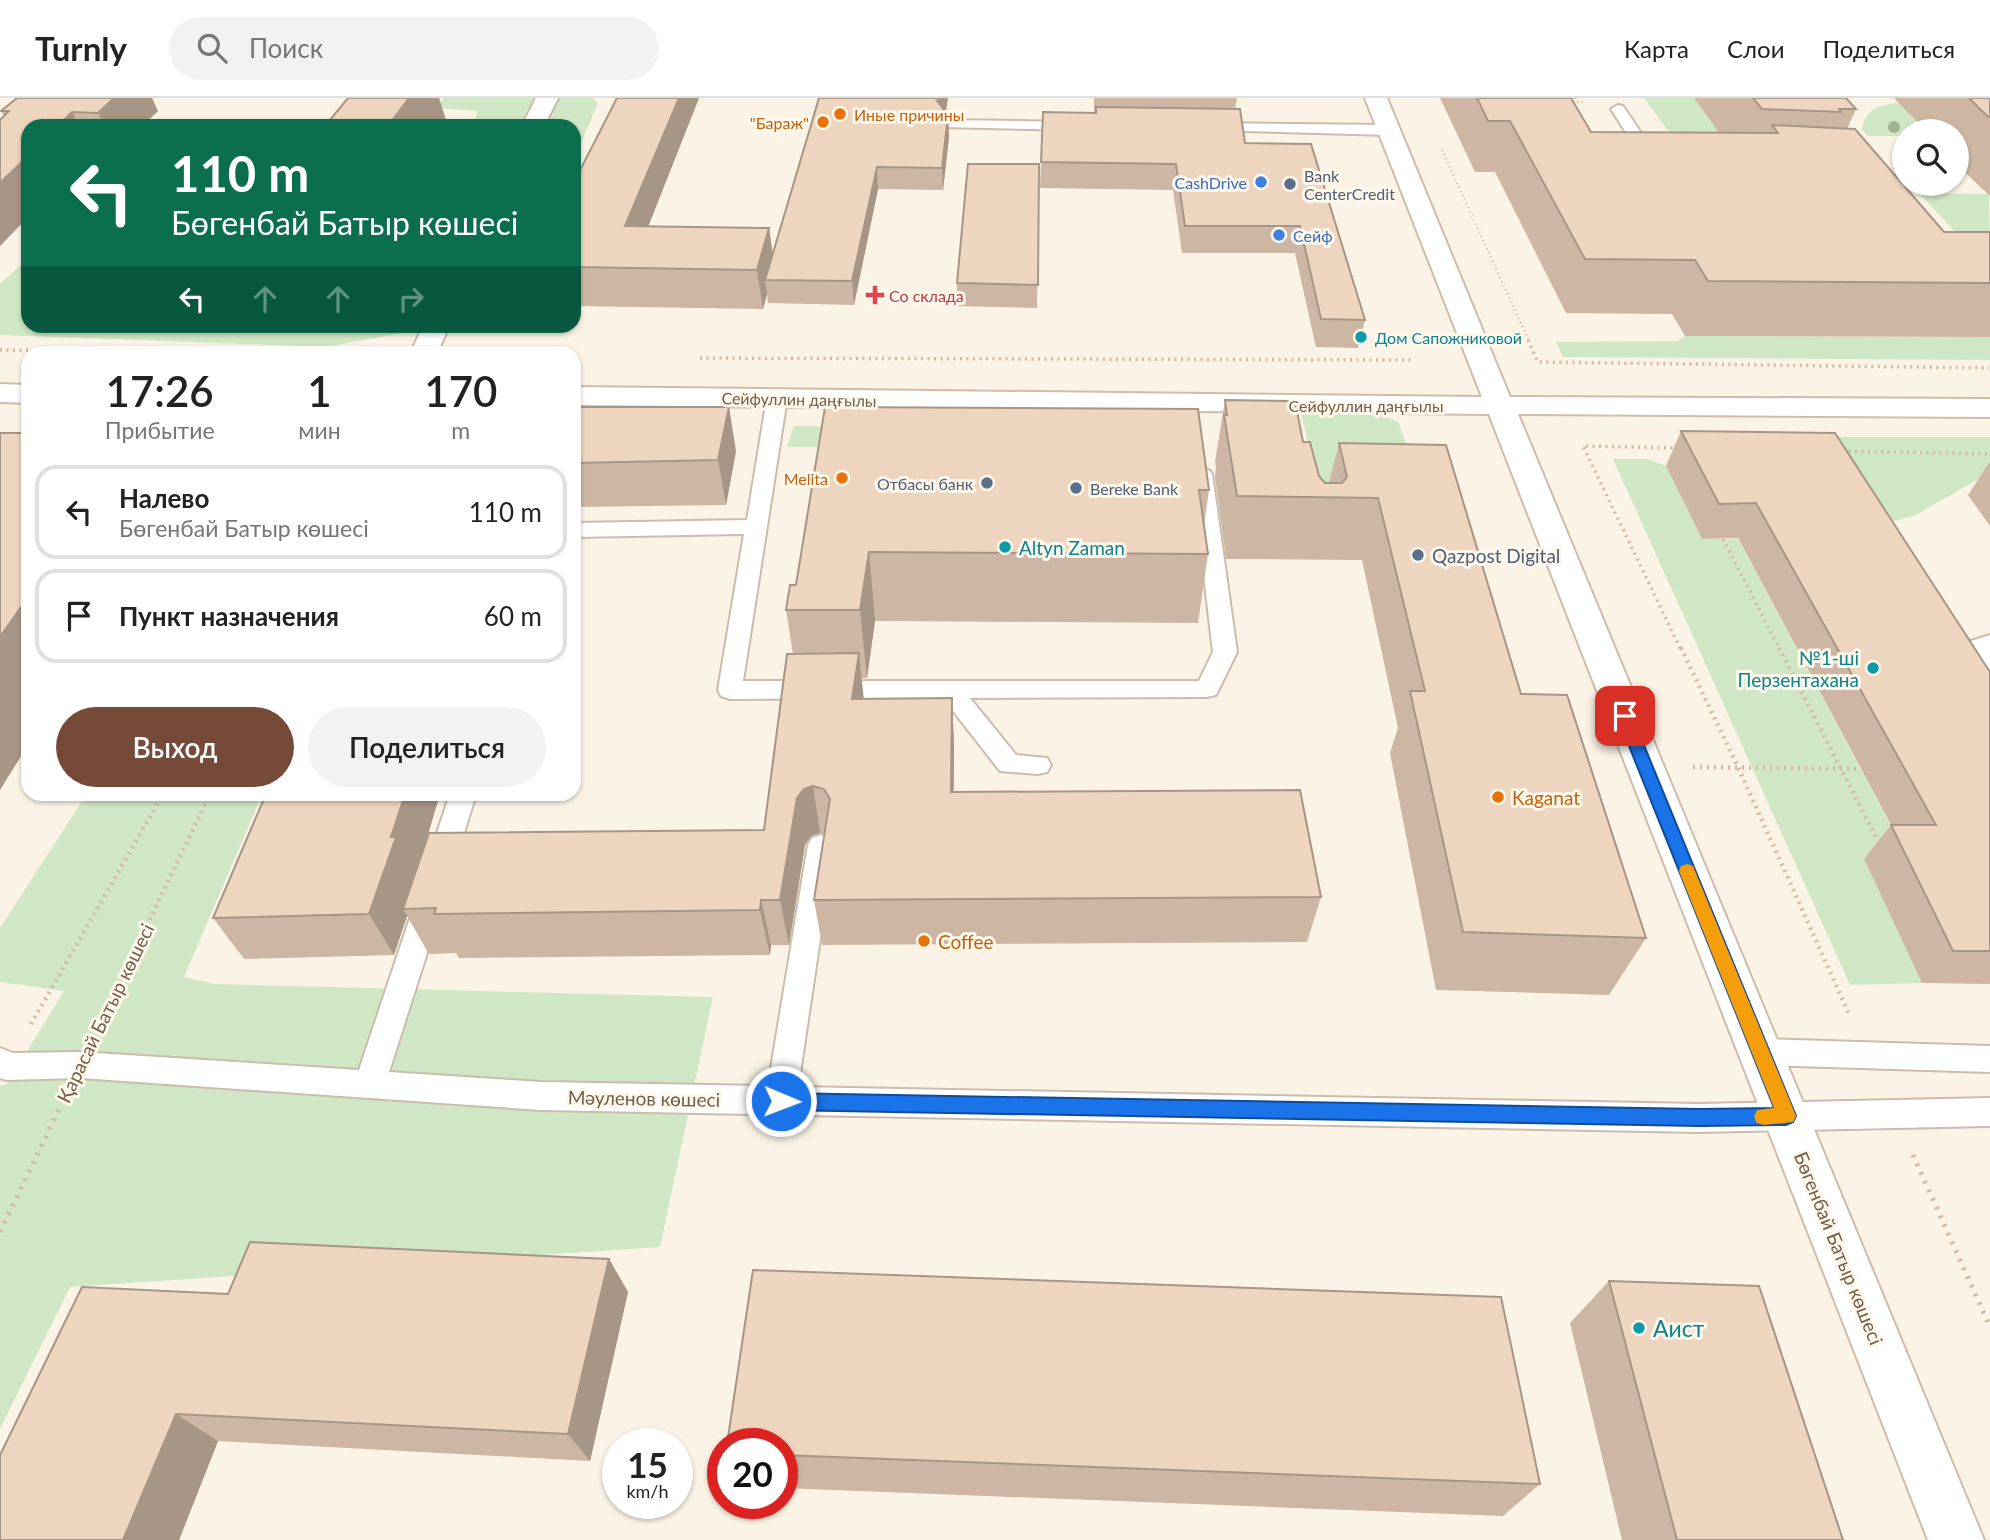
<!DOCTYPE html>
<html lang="ru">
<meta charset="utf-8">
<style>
body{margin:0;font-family:Lato,sans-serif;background:#f2f2f2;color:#222;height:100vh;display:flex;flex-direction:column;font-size:26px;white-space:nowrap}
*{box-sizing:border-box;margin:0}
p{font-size:23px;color:#767676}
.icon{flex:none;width:38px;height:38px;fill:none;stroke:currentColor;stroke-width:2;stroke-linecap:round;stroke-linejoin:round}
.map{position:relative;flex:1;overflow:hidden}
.sheet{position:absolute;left:21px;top:248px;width:560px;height:455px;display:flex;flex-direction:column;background:#fff;border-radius:21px;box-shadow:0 2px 5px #0004}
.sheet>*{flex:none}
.hud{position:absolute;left:21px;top:21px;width:560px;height:214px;border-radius:21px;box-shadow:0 2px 5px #0004;background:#0b6e4f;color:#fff;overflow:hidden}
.buttons{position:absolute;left:1892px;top:21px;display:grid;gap:14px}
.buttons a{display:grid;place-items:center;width:77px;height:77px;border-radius:50%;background:#fff;box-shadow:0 2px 5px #0004;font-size:35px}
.speed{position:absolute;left:602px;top:1330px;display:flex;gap:14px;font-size:35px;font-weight:700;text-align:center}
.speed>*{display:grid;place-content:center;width:91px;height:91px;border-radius:50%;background:#fff;box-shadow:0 2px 5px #0004;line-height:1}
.speed small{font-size:18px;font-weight:400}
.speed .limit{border:10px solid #d22;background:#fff;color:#111}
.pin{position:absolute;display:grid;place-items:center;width:60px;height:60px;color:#fff;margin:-30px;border-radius:14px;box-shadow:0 4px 10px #0006}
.me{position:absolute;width:77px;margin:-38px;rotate:91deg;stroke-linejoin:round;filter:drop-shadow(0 0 5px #0008)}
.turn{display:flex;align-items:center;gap:24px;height:147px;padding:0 35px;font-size:32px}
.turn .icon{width:91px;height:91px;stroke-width:2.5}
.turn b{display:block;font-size:49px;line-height:60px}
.lanes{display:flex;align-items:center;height:66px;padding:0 35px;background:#0003;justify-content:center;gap:35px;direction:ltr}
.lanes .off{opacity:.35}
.eta{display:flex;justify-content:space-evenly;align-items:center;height:119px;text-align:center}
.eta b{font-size:42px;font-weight:600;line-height:49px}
.action{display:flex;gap:14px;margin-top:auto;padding:14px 35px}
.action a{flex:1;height:80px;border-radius:42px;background:#764a38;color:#fff;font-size:28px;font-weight:600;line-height:80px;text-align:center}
.action a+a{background:#f2f2f2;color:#222}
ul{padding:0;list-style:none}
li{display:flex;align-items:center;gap:21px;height:94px;margin:0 14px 10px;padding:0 21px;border:4px solid #e0e0e0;border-radius:21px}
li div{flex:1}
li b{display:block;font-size:26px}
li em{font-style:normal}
header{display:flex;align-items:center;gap:42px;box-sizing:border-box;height:98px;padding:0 35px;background:#fff;border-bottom:2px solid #e0e0e0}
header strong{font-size:33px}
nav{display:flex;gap:38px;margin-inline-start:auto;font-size:24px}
.search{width:490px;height:63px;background:#f2f2f2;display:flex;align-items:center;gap:18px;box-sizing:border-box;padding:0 24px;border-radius:38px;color:#767676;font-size:26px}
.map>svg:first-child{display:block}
</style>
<header>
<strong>Turnly</strong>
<div class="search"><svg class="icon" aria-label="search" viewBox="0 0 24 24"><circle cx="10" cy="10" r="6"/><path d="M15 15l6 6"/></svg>Поиск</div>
<nav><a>Карта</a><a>Слои</a><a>Поделиться</a></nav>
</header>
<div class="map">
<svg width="1990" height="1442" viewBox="0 0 1990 1442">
<rect width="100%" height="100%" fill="#fbf4e6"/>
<g fill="#d0e7c5">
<path d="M 443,0 L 592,0 L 598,5 L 574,62 L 574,28 L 472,28 L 478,13 L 437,10 Z"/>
<path d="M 1644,0 L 1694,0 L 1739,63 L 1690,63 Z"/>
<path d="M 1899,5 L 1926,33 L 1904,33 L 1904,38 L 1868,38 L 1862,32 C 1864,11 1881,6 1899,5 Z"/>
<path d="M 1919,95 L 1989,96 L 1990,150 L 1960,139 Z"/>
<path d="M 28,160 L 28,228 L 439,228 L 326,249 L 0,237 L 0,186 Z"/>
<path d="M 1685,238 L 1990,239 L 1990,262 L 1563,259 L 1556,244 L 1678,243 Z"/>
<path d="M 1301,315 L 1382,316 L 1399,325 L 1427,409 L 1323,407 Z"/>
<path d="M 794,328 L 964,328 L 964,350 L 787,349 Z"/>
<path d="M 1828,339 L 1990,339 L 1990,378 L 1984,378 L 1914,418 L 1890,424 Z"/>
<path d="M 1613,361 L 1647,361 L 1666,368 L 1702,441 L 1738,441 L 1908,760 L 1864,761 L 1922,885 L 1850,887 Z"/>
<path d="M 86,697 L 262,697 L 184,879 L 214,886 L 713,899 L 660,1149 L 70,1189 L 0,1331 L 0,988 L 7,986 L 64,893 L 0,884 L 0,830 Z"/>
</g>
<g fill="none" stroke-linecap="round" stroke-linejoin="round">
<defs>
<g id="lane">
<path d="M 1618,7 L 1623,8 L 1660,63 L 1657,66 L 1652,68 L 1644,63 L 1611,11 Z"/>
<path d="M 947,22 L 1076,24 L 1083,28 L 1076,32 L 942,29 L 940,26 L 942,23 Z"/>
<path d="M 1209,25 L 1389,27 L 1397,32 L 1389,37 L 1204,32 L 1202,29 Z"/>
<path d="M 777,294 L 787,300 L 743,583 L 1199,583 L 1213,554 L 1192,376 L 1195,372 L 1209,372 L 1212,376 L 1237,554 L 1216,597 L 1207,599 L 970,600 L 1016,657 L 1047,660 L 1051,667 L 1047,674 L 1038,676 L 1000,673 L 943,600 L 730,601 L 721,598 L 718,592 L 744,436 L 574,439 L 574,425 L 747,422 L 767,300 Z"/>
<path d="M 1990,537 L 1990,575 L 1982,573 L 1967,549 L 1971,543 Z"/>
<path d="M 450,696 L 476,696 L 454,768 L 450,776 L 440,779 L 430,776 L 426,768 Z"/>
<path d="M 821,737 L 830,740 L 834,747 L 798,989 L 1700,1006 L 1990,1000 L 1990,1028 L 1700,1034 L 541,1012 L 80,980 L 6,982 L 0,980 L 0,950 L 13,955 L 80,954 L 359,972 L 415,805 L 419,797 L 429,794 L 439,797 L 443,805 L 389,974 L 541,984 L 768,988 L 808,747 L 812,740 Z"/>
<path d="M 1760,941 L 1990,948 L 1990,974 L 1760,967 L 1749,963 L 1745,954 L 1749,945 Z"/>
</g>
<g id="street">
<path d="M 536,0 L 558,0 L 544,28 L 522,28 Z"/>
<path d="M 423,228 L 449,228 L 437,256 L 410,256 Z"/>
</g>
<g id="secondary">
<path d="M 1365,0 L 1387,0 L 1510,299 L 1990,301 L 1990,319 L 1518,316 L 1984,1442 L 1928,1442 L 1489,316 L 574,307 L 574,289 L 1482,299 Z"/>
<path d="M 0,286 L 28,287 L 28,305 L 0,304 Z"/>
</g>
</defs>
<use href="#lane" stroke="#ccbcad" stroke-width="4"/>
<use href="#street" stroke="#ccbcad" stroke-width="4"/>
<use href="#secondary" stroke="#cebdaa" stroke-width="4"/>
<g stroke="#d3b9a2" stroke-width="2.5" stroke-dasharray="1 3.5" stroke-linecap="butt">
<path d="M 1575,0 L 1577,4 L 1586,4"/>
<path d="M 1442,52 L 1529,243"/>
</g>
<g stroke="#d3b9a2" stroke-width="3.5" stroke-dasharray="2 4.5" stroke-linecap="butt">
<path d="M 1528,242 L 1538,264 L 1989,270"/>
<path d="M 0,252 L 250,256"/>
<path d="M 700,260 L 1413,262"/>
<path d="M 1679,350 L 1583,348 L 1681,552"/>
<path d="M 1842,353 L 1990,356"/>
<path d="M 1723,441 L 1780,552"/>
</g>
<g stroke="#d3b9a2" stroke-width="4.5" stroke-dasharray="2 5" stroke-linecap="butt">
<path d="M 1681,550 L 1738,669 L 1850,918"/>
<path d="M 1779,550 L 1880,747"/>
<path d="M 1693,669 L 1860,671"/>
<path d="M 31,926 L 163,696"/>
<path d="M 98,929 L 210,696"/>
</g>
<g stroke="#d3b9a2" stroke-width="5" stroke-dasharray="2.5 7" stroke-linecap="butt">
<path d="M 1913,1057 L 1990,1229"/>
<path d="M 0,1134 L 61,1007"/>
</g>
<use href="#lane" fill="#fff" fill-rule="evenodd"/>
<use href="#street" fill="#fff" fill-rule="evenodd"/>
<use href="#secondary" fill="#fff" fill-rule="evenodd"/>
</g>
<circle fill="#9fb28f" cx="1894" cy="29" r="6"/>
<g fill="#cdb7a4">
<path d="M 617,0 L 699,0 L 648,128 L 769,130 L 773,156 L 819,0 L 948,17 L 949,39 L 943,92 L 878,91 L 854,207 L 768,205 L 767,196 L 763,211 L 574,208 L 574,84 Z"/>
<path d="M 1094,0 L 1237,0 L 1235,11 L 1245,45 L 1365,222 L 1358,250 L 1316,249 L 1295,155 L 1182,155 L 1173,92 L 1040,90 L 1043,14 L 1094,15 Z"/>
<path d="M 1440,0 L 1571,0 L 1591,34 L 1719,35 L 1694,0 L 1846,0 L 1856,11 L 1847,31 L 1944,134 L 1990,134 L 1990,239 L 1685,238 L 1672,216 L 1566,215 L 1495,74 L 1475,74 Z"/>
<path d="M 1894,0 L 1990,0 L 1990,98 L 1956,66 L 1956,33 L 1926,33 Z"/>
<path d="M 1,13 L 158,13 L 142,28 L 28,28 L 28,119 L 0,148 L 4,18 Z"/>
<path d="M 1039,66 L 1037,210 L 957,208 L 957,185 Z"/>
<path d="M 1225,302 L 1303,344 L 1319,378 L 1325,385 L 1329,385 L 1339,345 L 1521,596 L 1646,840 L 1609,897 L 1436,892 L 1390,655 L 1398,630 L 1362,462 L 1226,461 L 1215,379 L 1216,369 L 1215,364 Z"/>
<path d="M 574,309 L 736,353 L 726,407 L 574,409 Z"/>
<path d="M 825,309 L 1209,392 L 1204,427 L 1208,456 L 1198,525 L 875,523 L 867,580 L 861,580 L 863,601 L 952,600 L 954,648 L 954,694 L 1321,799 L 1307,844 L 822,847 L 814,802 L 824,736 L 820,735 L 811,738 L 805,747 L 789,847 L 771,847 L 770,857 L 459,860 L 456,855 L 429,856 L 407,818 L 394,857 L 244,861 L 213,820 L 440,696 L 425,747 L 764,732 L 793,556 L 786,512 L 796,487 Z"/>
<path d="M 1681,333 L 1990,574 L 1990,886 L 1922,885 L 1864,761 L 1891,727 L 1738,440 L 1702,441 L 1666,368 Z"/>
<path d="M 1989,365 L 1990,365 L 1990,428 L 1968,397 Z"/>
<path d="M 609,1161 L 628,1194 L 590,1363 L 218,1343 L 179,1442 L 0,1442 L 228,1196 Z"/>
<path d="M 1609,1183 L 1843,1442 L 1622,1442 L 1570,1225 Z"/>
<path d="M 782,1346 L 1540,1386 L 1503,1418 L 782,1390 Z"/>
</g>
<g fill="#a79586">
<path d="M 114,0 L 152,0 L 158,13 L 142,28 L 105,28 L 98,15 Z"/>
<path d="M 409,0 L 439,0 L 446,22 L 442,28 L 388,28 Z"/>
<path d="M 679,0 L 699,0 L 633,167 L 625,128 Z"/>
<path d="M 942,0 L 948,0 L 945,20 L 942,22 L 937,3 Z"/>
<path d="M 72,14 L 79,28 L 58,28 Z"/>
<path d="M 948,17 L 949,39 L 943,92 L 942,70 Z"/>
<path d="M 28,58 L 28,119 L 0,148 L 0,85 Z"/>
<path d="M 877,69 L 878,91 L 854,207 L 852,183 Z"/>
<path d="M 769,130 L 774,168 L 765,182 L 767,196 L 763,211 L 757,172 Z"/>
<path d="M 729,309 L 736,353 L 726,407 L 718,362 Z"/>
<path d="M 869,454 L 875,523 L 867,580 L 860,512 Z"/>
<path d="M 28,499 L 28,647 L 0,692 L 0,539 Z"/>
<path d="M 859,555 L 864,603 L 852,601 Z"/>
<path d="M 952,600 L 954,648 L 953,740 L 951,694 Z"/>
<path d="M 813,688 L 820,735 L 811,738 L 805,747 L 789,847 L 780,802 L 797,700 L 804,691 Z"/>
<path d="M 405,696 L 440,696 L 416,775 L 403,811 L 407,818 L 394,857 L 369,816 L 391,739 Z"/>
<path d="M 761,802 L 771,847 L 770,857 L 760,812 Z"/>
<path d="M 609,1161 L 628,1194 L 590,1363 L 568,1336 Z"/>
<path d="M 176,1316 L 218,1343 L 179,1442 L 123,1442 Z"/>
</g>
<g fill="#eed5bf" stroke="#a79586" stroke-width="2">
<path d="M 17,0 L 114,0 L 98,15 L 72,14 L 58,28 L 28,28 L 28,58 L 0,85 L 0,22 L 9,13 L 1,13 Z"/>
<path d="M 348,0 L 409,0 L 388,28 L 325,28 Z"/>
<path d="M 617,0 L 679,0 L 625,128 L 769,130 L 757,172 L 574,169 L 574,84 Z"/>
<path d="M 819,0 L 942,0 L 937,3 L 943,10 L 942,17 L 948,17 L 942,70 L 877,69 L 852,183 L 765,182 Z"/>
<path d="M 1477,0 L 1571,0 L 1591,34 L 1778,35 L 1772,27 L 1855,31 L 1944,134 L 1990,134 L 1990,185 L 1708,183 L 1695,162 L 1585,161 L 1510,23 L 1488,23 Z"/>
<path d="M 1753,0 L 1846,0 L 1856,11 L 1839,11 L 1841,14 L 1762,11 Z"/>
<path d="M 1969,0 L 1990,0 L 1990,20 L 1982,13 Z"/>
<path d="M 1096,9 L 1240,11 L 1245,45 L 1311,46 L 1365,222 L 1321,221 L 1300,128 L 1185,128 L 1176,66 L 1041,64 L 1043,14 L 1096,15 Z"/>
<path d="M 968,66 L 1039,66 L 1038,187 L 957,185 Z"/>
<path d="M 1225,302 L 1295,303 L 1303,344 L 1310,344 L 1319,378 L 1325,385 L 1342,385 L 1347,379 L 1339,345 L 1446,347 L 1521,596 L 1567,597 L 1646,840 L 1463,834 L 1410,593 L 1425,593 L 1378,400 L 1237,398 L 1224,317 L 1227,317 Z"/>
<path d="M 574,309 L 729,309 L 718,362 L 574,365 Z"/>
<path d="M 825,309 L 1198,311 L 1209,392 L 1199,392 L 1208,456 L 869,454 L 860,512 L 786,512 L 790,487 L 796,487 Z"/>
<path d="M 1681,333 L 1835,335 L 1990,574 L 1990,853 L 1953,853 L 1891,727 L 1936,727 L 1756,405 L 1719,406 Z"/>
<path d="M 0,335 L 28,335 L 28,499 L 0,539 Z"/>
<path d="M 859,555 L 852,601 L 952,600 L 951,694 L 1300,692 L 1321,799 L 814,802 L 830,701 L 824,691 L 813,688 L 804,691 L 797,700 L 780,802 L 761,802 L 760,812 L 434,816 L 436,810 L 403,811 L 429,735 L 764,732 L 787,556 Z"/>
<path d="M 266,696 L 405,696 L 391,739 L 396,739 L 369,816 L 213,820 Z"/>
<path d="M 250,1144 L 609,1161 L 568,1336 L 176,1316 L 123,1442 L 0,1442 L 0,1357 L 82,1189 L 228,1196 Z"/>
<path d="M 753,1172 L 1501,1199 L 1540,1386 L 782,1357 L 782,1346 L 727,1346 Z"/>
<path d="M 1609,1183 L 1759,1188 L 1843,1442 L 1677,1442 Z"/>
</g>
<path fill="#1a73e8" stroke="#114b97" stroke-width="2" d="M 1625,613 L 1632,618 L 1796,1018 L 1793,1024 L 1786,1027 L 1700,1028 L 781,1012 L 774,1009 L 772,1003 L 774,997 L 781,995 L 1700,1011 L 1774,1010 L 1617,618 Z"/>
<path fill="#f59e0b" d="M 1687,766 L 1693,768 L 1695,773 L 1796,1018 L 1793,1024 L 1764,1027 L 1757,1025 L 1754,1019 L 1757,1012 L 1774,1010 L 1679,773 L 1681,768 Z"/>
<g fill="#e8710a" stroke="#fef8ec" stroke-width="2.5">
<circle cx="840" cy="16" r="7"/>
<circle cx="823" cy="24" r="7"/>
<circle cx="842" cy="380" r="7"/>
<circle cx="1498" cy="699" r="7"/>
<circle cx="924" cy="843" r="7"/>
</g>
<g fill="#3f7fe0" stroke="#fef8ec" stroke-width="2.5">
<circle cx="1261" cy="84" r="7"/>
<circle cx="1279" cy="137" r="7"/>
</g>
<g fill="#5c6f8a" stroke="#fef8ec" stroke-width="2.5">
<circle cx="1290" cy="86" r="7"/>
<circle cx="987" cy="385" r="7"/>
<circle cx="1076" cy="390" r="7"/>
<circle cx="1418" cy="457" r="7"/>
</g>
<path fill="#e0444e" stroke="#fef8ec" stroke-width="2.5" d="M871.5 186.5h7v7h7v7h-7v7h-7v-7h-7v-7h7z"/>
<g fill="#0f9aa8" stroke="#fef8ec" stroke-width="2.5">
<circle cx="1361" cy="239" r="7"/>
<circle cx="1005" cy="449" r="7"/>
<circle cx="1873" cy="570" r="7"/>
<circle cx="1639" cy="1230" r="7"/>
</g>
<g text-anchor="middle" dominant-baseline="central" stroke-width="6" stroke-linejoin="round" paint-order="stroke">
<g font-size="16" fill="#c56008" stroke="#fef8ec" text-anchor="end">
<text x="854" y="16" text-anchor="start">Иные причины</text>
<text x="809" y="24">"Бараж"</text>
<text x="828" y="380">Melita</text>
</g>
<g font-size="16" fill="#4e5e75" stroke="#fef8ec" text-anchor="start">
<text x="1304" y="77">Bank<tspan x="1304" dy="18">CenterCredit</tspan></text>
<text x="973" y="385" text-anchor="end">Отбасы банк</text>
<text x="1090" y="390">Bereke Bank</text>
</g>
<g font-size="16" fill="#366cbe" stroke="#fef8ec" text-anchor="end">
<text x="1247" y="84">CashDrive</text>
<text x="1293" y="137" text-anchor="start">Сейф</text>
</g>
<g font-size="16" fill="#be3a42" stroke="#fef8ec" text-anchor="start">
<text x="889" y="197">Со склада</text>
</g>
<g font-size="16" fill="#0d838f" stroke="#fef8ec" text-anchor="start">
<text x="1375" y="239">Дом Сапожниковой</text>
</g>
<g font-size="16" fill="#725d4c" stroke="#fef8ec">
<text transform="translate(799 301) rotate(1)">Сейфуллин даңғылы</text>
<text x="1366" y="307">Сейфуллин даңғылы</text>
</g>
<g font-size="19" fill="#0d838f" stroke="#fef8ec" text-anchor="start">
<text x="1019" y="449">Altyn Zaman</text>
<text x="1859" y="559" text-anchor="end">№1-ші<tspan x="1859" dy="22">Перзентахана</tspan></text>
</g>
<g font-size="19" fill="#4e5e75" stroke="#fef8ec" text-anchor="start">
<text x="1432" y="457">Qazpost Digital</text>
</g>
<g font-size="19" fill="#c56008" stroke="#fef8ec" text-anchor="start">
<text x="1512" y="699">Kaganat</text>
<text x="938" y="843">Coffee</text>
</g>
<g font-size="19" fill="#725d4c" stroke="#fef8ec">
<text transform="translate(105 915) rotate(-64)">Қарасай Батыр көшесі</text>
<text transform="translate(644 1000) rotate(1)">Мәуленов көшесі</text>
<text transform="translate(1839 1150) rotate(68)">Бөгенбай Батыр көшесі</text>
</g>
<g font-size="23" fill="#0d838f" stroke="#fef8ec" text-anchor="start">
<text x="1653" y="1230">Аист</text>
</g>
</g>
</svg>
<div class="buttons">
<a><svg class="icon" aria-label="search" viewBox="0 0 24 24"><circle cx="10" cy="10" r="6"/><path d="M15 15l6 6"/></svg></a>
</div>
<div class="speed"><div>15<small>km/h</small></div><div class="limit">20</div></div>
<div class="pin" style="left:1625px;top:618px;background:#d93025"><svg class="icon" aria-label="arrive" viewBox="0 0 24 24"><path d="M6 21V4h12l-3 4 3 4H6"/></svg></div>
<svg class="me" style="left:781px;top:1003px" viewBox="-20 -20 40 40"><circle r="17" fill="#1a73e8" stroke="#fff" stroke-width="3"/><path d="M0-11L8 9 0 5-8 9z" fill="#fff"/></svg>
<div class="hud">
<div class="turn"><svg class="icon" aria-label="left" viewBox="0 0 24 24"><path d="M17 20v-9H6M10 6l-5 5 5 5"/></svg><div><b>110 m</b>Бөгенбай Батыр көшесі</div></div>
<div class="lanes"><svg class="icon" aria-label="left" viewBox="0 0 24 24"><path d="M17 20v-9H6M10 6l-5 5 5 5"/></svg><svg class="icon off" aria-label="ahead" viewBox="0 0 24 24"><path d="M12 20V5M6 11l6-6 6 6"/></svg><svg class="icon off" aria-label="ahead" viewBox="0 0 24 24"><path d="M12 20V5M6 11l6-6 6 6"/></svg><svg class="icon off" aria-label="right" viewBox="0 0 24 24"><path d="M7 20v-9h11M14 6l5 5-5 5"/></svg></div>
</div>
<section class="sheet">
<div class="eta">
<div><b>17:26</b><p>Прибытие</p></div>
<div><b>1</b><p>мин</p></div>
<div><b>170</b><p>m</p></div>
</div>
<ul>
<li><svg class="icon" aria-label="left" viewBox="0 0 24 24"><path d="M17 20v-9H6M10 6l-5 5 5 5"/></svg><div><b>Налево</b><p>Бөгенбай Батыр көшесі</p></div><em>110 m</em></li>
<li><svg class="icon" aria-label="arrive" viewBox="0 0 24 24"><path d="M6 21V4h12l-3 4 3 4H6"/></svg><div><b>Пункт назначения</b></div><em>60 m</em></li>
</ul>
<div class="action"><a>Выход</a><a>Поделиться</a></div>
</section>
</div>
